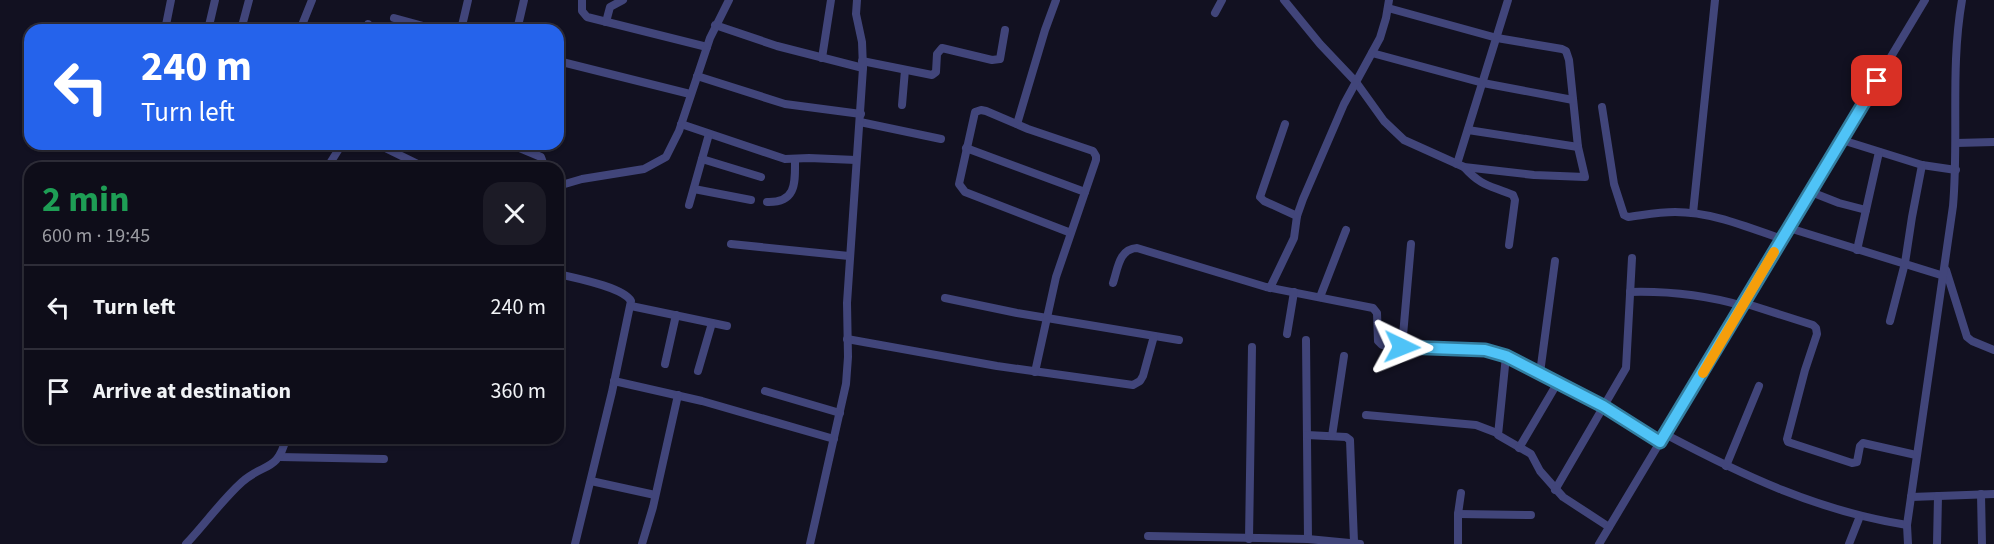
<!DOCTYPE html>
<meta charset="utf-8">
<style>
body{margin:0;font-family:"Source Sans 3",sans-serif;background:#1c1b26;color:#f1f3f6;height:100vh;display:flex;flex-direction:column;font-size:22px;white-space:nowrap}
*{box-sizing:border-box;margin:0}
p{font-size:20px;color:#9b9ca2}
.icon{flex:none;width:33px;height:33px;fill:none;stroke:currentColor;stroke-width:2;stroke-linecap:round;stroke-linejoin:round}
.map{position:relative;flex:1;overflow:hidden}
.sheet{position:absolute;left:24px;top:162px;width:540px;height:282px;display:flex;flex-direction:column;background:#0e0d19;border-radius:18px;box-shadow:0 2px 4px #0004,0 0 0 2px #2e2d38}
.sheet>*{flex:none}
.top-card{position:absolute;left:24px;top:24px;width:540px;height:126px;border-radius:18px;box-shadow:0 2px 4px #0004,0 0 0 2px #2e2d38;background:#2563eb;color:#fff;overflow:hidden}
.pin{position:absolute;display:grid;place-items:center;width:51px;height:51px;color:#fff;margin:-26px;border-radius:12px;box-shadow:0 3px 9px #0006}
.me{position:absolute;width:66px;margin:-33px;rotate:92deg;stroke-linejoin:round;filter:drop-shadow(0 0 4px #0008)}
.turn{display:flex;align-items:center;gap:21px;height:126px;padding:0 18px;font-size:27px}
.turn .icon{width:78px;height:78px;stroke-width:2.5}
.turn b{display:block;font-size:42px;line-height:51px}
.round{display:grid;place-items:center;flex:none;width:63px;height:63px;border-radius:18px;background:#1c1b26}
.headline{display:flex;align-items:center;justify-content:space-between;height:102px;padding:0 18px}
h1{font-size:36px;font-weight:700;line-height:45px;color:#1e9e55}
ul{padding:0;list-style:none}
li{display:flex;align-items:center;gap:18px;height:84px;padding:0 18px;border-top:2px solid #2e2d38}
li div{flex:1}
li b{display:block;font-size:22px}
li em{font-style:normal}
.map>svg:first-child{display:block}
</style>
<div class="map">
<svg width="1994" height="544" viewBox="0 0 1994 544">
<rect width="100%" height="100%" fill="#121121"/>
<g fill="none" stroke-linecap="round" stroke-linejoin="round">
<g stroke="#41457a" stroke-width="8">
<path d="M 582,0 L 582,11 L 587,17 L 707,47"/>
<path d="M 1284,0 L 1320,44 L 1356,82 L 1384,121 L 1404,140 L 1464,167 L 1534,175 L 1585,177 L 1578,147 L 1569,60 L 1566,51 L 1562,49 L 1497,38 L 1388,8"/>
<path d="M 1215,13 L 1222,0"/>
<path d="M 394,18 L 438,30"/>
<path d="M 606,22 L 610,7 L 623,0"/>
<path d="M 715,25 L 777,46 L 863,68"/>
<path d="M 165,30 L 171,0"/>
<path d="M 208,30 L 215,0"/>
<path d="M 241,30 L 249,0"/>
<path d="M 300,30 L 312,0"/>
<path d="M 366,30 L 368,24"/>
<path d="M 461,30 L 468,0"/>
<path d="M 517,30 L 524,0"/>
<path d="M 1372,53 L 1483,83 L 1573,100"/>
<path d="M 822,58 L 831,0"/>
<path d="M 558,61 L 690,94"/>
<path d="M 862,61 L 932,75 L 936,72 L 937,54 L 942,48 L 992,60 L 1000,59 L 1005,30"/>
<path d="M 697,76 L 785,104 L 861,114"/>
<path d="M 902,105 L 905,70"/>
<path d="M 1602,107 L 1614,184 L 1624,215 L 1628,217 C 1644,215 1659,212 1675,212 C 1712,212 1747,227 1782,239"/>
<path d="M 860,122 L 941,139"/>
<path d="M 681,124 L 785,159 L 809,158 L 856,160"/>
<path d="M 1017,124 L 1045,30 L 1056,0"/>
<path d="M 1285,124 L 1260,197 L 1264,201 L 1297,216"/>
<path d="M 1468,130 L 1578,147"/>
<path d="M 1842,140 L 1922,165 L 1956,170"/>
<path d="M 1956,143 L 1994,142"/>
<path d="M 377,144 L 426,168"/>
<path d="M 510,144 L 541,157 L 545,168"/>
<path d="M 966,148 L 1085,192"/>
<path d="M 702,159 L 761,177"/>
<path d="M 1457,164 L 1508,0"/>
<path d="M 1464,167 C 1482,187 1490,185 1513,195 L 1515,200 L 1509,245"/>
<path d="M 327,168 L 342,144"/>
<path d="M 558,186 L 582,179 L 644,169 L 666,157 L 679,131 L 710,38 L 729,0"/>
<path d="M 694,189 L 751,200"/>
<path d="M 1811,192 L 1839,203 L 1866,210"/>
<path d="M 767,202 C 797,203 795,182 795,160"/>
<path d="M 689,205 L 709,134"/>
<path d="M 1693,213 L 1715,0"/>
<path d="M 1789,228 L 1944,276"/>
<path d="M 731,244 L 849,256"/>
<path d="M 1857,250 L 1879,152"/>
<path d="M 1946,270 L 1967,337 L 1972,341 L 1994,350"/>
<path d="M 558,274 C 575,278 623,287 631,301 L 612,392 L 575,544"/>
<path d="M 1113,283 C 1118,268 1119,249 1137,248 L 1266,287 L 1373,308 L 1377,313 L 1378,341 L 1382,345 L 1485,350 L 1506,356 L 1603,406 L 1660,442"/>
<path d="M 1270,288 L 1294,238 L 1297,216 L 1303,199 L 1344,104 L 1380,38 L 1386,18 L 1389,0"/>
<path d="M 1630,292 C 1669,291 1705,295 1743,306"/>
<path d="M 1320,297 L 1346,230"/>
<path d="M 945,298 L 1017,313 L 1179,340"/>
<path d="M 1744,303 L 1813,325 L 1816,328 L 1817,334 L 1805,370 L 1787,439 L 1788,442 L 1852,463 L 1857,462 L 1860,446 L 1863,443 L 1916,455"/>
<path d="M 631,306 L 727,326"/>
<path d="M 1890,321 L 1905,263 L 1912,217 L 1922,165"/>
<path d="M 1287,334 L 1294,292"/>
<path d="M 847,339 L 997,366 L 1133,385 L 1140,381 L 1143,376 L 1154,336"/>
<path d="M 1306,340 L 1308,539"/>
<path d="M 1402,347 L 1411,244"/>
<path d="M 1506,356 L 1498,435 L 1531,454 L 1540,471 L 1563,497 L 1609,527"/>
<path d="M 665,364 L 676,315"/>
<path d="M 698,371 L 712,323"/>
<path d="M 1035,372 L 1056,277 L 1096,160 L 1096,156 L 1093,151 L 1028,129 L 986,111 L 981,110 L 975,112 L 959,184 L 965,192 L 1071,233"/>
<path d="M 1540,373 L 1555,261"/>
<path d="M 614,381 L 702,401 L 834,439"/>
<path d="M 765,391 L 840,413"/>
<path d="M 1366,415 L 1476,425 L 1497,433"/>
<path d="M 1665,434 C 1744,476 1818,511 1907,525"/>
<path d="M 1307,435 L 1346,437 L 1350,440 L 1354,542"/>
<path d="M 1332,436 L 1344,356"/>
<path d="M 1519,448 L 1558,382"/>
<path d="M 279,457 L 384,459"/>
<path d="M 1726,466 L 1759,386"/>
<path d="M 591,481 L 655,495"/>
<path d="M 1555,490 L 1626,368 L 1632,258"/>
<path d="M 1981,494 L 1982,544"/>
<path d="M 1911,497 L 1994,494"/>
<path d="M 1458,514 L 1531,515"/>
<path d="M 1148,536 L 1308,539 L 1360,544"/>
<path d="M 1249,539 L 1252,347"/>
<path d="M 186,544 C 205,524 222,500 242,482 C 263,463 278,472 286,438"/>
<path d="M 642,544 L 653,507 L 678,395"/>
<path d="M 810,544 L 846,384 L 848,357 L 847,303 L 863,68 L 862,42 L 856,14 L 857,0"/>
<path d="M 1458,544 L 1458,514 L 1461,493"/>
<path d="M 1599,544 L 1925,0"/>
<path d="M 1849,544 L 1860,516"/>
<path d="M 1908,544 L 1907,525 L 1911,497 L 1953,206 C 1959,138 1950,68 1962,0"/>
<path d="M 1937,544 L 1938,496"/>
</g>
</g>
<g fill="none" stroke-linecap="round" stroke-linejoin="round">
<defs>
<path id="route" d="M 1402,347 L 1485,350 L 1506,356 L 1603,406 L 1660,442 L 1877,81"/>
</defs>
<use href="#route" stroke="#337fa1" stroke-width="15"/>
<use href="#route" stroke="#4fc3f7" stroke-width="10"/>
<path stroke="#f59e0b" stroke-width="10" d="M 1703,373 L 1774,252"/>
</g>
</svg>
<div class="pin" style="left:1877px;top:81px;background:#d93025"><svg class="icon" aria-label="arrive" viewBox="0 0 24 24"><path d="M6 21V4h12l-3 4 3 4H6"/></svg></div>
<svg class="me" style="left:1402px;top:347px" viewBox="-20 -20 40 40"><path d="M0-17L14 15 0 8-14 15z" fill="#4fc3f7" stroke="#fff" stroke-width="4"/></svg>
<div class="top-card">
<div class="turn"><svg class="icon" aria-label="left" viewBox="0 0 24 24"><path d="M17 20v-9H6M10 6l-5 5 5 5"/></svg><div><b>240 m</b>Turn left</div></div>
</div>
<section class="sheet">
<div class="headline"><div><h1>2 min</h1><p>600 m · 19:45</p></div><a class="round"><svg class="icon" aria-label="close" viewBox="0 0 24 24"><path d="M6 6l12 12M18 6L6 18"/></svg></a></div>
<ul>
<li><svg class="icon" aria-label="left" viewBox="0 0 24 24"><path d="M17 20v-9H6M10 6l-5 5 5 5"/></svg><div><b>Turn left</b></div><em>240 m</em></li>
<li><svg class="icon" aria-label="arrive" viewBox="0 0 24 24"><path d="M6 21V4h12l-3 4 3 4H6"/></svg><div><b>Arrive at destination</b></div><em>360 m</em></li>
</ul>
</section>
</div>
